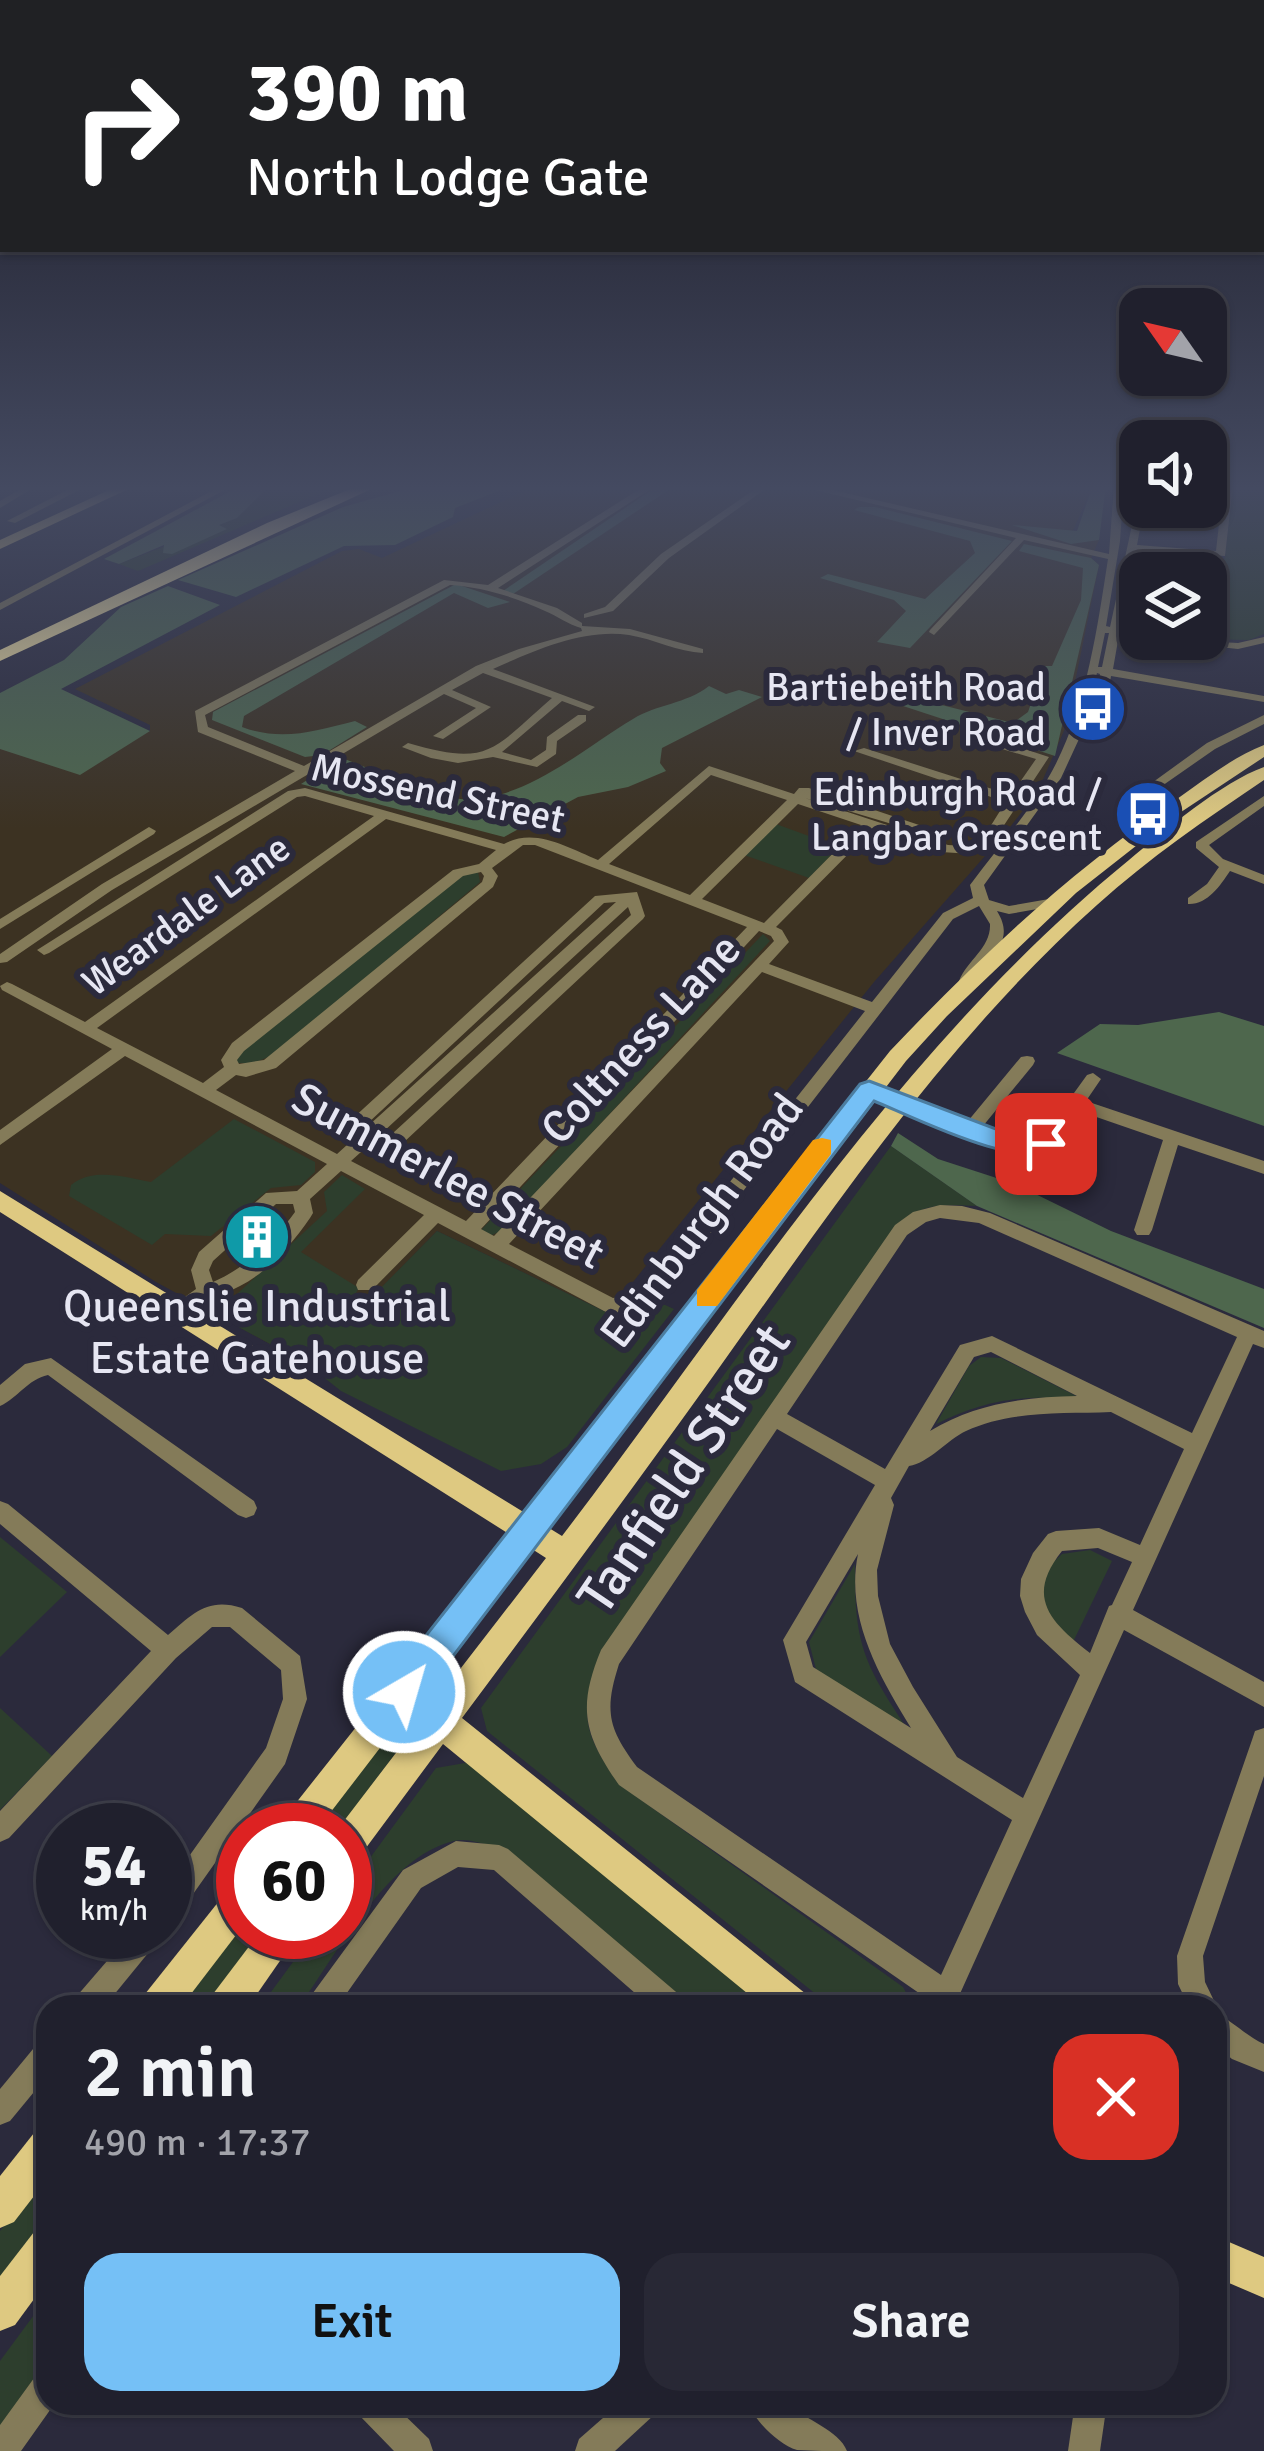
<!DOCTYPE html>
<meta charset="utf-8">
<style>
body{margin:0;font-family:Signika,sans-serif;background:#282835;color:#f1f3f6;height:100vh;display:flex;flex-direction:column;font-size:45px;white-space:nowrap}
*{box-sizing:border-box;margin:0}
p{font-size:39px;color:#a2a3aa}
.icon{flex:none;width:66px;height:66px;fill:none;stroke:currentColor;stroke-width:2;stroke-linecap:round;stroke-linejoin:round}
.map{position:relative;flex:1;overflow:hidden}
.details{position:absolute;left:36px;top:1995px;width:1191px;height:420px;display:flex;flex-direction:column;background:#20202d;border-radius:36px;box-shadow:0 3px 9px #0004,0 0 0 3px #3d3e49}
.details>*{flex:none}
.top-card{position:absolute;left:0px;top:0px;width:1266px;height:252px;box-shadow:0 3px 9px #0004,0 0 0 3px #3d3e49;background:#202124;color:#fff;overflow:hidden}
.needle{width:78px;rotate:304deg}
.fabs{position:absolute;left:1119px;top:288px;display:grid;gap:24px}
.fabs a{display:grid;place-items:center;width:108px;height:108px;border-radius:24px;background:#20202d;box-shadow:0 3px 9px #0004,0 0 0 3px #3d3e49;font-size:60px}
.speed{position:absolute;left:36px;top:1803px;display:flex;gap:24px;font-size:60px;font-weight:700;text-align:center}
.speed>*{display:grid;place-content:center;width:156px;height:156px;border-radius:50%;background:#20202d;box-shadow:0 3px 9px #0004,0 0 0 3px #3d3e49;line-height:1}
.speed small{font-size:30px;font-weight:400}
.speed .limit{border:18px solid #d22;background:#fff;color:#111}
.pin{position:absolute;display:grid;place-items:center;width:102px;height:102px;color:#fff;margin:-51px;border-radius:24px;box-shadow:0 6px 18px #0006}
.me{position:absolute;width:132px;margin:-66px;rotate:38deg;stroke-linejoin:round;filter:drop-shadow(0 0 9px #0008)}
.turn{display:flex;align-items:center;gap:42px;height:252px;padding:0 48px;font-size:54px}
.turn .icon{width:156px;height:156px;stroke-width:2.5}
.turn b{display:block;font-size:84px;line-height:102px}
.round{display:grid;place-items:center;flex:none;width:126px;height:126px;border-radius:36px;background:#282835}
.headline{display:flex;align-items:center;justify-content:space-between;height:204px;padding:0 48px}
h1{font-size:72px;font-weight:600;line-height:90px}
.primary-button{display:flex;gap:24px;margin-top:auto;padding:24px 48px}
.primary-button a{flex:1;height:138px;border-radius:36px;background:#75c0f6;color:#111;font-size:48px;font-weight:600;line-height:138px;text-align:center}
.primary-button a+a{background:#282835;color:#f1f3f6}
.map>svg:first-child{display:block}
</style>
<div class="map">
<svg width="1264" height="2451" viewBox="0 0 1264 2451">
<rect width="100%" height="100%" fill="#2b2a3c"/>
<path fill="#3c3222" d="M 537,485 L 1093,485 L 1071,535 L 1099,540 L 1091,558 L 1099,565 L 1066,726 L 1038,791 L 1007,831 L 874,982 L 608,1313 L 437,1231 L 307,1364 L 156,1282 L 0,1183 L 0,749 L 150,731 L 150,725 L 75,689 L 342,551 L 359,549 L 382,558 Z"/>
<g fill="#2d3e2d">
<path d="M 270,485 L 339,485 L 138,571 L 119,564 L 237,518 Z"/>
<path d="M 1233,485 L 1264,485 L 1264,634 L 1249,640 L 1200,639 L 1206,639 L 1206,573 L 1140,573 L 1140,630 L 1123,627 L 1139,551 L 1225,559 Z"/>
<path d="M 776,824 L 839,847 L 809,878 L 744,855 Z"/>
<path d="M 478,872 L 480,882 L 275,1054 L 254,1063 L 234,1063 L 244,1050 L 464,873 Z"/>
<path d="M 763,934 L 770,941 L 501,1231 L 490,1236 L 481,1230 Z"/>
<path d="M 234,1119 L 315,1162 L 315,1172 L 301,1185 L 271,1188 L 211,1236 L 165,1234 L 152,1245 L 69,1196 L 71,1185 C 92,1167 125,1177 151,1182 Z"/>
<path d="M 891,1146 L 977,1206 C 944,1205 921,1202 896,1227 L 601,1653 C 579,1715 582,1732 620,1785 L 903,1987 L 911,2002 L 909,2007 L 832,2007 L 487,1731 L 481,1708 Z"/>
<path d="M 342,1175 L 365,1189 L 301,1252 L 359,1288 L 351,1302 L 362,1307 L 437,1231 L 608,1313 L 638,1310 L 654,1300 L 674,1309 L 567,1447 L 541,1464 L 501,1471 L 341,1391 L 307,1364 L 209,1311 L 238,1293 L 327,1211 L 324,1192 Z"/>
<path d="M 981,1357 L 1001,1358 L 1082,1399 C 1021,1396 992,1397 936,1424 L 969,1366 Z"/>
<path d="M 0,1537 L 67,1592 L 0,1657 Z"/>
<path d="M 1090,1550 L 1112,1561 L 1074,1640 C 1047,1623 1040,1603 1043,1572 L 1062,1554 Z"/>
<path d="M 855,1564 C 854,1647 865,1665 910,1733 L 816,1669 L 809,1642 Z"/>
<path d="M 0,1708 L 52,1756 L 0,1810 Z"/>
<path d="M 394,1717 L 412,1731 L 338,1830 L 309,1830 Z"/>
<path d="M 471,1762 L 776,2007 L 689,2007 L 497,1847 C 485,1845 471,1839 460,1840 C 392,1849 336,1955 299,2007 L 260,2007 L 315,1932 L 345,1932 L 345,1892 L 436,1768 Z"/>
<path d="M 243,1917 L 243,1932 L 260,1932 L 204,2007 L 174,2007 Z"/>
<path d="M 48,2169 L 48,2214 L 0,2278 L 0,2231 Z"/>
<path d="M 48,2296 L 48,2362 L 0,2429 L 0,2361 Z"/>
</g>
<g fill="#4e674d">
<path d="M 242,485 L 270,485 L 237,518 L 219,525 L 227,529 L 172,554 L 163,553 L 164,545 L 119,564 L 104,559 Z"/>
<path d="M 421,485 L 514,485 L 455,508 L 453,517 L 395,545 L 344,546 L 236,597 L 178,580 L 343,507 Z"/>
<path d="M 659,485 L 676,485 L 513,594 L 503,591 Z"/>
<path d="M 1093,485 L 1106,485 L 1099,540 L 1071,544 L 1012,525 L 1077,531 Z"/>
<path d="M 859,507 L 875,507 L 1012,541 L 910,648 L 877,642 L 906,611 L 894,600 L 820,578 L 828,574 L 925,599 L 975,553 L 970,541 L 854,510 Z"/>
<path d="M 1024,544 L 1091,558 L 1099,565 L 1055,756 L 900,705 L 910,697 L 1013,723 L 1028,712 L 1044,666 L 1052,666 L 1081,600 L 1083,568 L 1019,551 Z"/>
<path d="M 456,584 L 510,602 L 488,608 L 454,593 L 244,716 L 242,727 C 282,742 315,731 355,721 L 367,727 L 322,755 L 305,757 L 212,720 L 213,712 Z"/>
<path d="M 168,586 L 220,605 L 61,689 L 150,731 L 80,775 L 0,749 L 0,693 L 64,660 L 121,607 Z"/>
<path d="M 709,686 L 726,694 L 739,690 L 762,697 L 662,748 L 660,763 L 666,771 L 628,787 L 578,797 L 504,837 L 301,784 L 342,758 C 377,771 412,789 448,797 C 512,812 581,750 633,719 C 657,704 686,704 709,686 Z"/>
<path d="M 1219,1012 L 1264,1026 L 1264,1126 L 1057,1053 L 1100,1024 L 1138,1025 Z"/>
<path d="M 898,1133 L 938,1159 L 1015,1184 L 1111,1231 L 1264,1289 L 1264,1328 L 977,1206 L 891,1146 Z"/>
</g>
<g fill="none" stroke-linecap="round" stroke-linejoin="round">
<g fill="#847b59" fill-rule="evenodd">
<path d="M 27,485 L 38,485 L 0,508 L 0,501 Z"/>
<path d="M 77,485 L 89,485 L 15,523 L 7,521 Z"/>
<path d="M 223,485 L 234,485 L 0,610 L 0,603 Z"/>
<path d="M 646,485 L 657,485 L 498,588 L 557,608 L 582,623 L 582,626 L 630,629 L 703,649 L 703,653 C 678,652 654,639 629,635 C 584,628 533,651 493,669 L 595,707 L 589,711 L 562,701 L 502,752 L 531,760 L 546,750 L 547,737 L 578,715 L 586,715 L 586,721 L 557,741 L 556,754 L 537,767 L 493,757 L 458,763 L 431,758 L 402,747 L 408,743 C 490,767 492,750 552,698 L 483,673 L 452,690 L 491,707 L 443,739 L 433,736 L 476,708 L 444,694 L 112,890 L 7,962 L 0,963 L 0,954 L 102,884 L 295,771 L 198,732 L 195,711 L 444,580 L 488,585 ZM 450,585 C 482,587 515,597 545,611 C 557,616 569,625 581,628 L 582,631 L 519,649 L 476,666 L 304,766 L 208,727 L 205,715 Z"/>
<path d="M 761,485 L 771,485 L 669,558 L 613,611 L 584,618 L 584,614 L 605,607 L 661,554 Z"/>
<path d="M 794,485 L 811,485 L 1109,554 L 1114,485 L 1124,485 L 1120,541 L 1106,626 L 1110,627 L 1137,502 L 1140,501 L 1140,507 L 1144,507 L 1137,545 L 1216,551 L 1220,515 L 1194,510 L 1199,507 L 1221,510 L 1223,485 L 1233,485 L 1225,556 L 1136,550 L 1120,629 L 1140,632 L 1140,638 L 1119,635 L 1113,669 L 1264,696 L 1264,702 L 1111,676 L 1109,689 L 1103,692 L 1097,689 L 1100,674 L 1097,673 L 1079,739 L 1061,778 L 984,885 L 989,900 L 1009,906 L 1049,899 L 1056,903 L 1054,906 L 1009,914 L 997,911 C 1018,945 985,956 972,984 L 967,986 L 959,981 C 968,959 991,948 990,924 L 979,906 L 953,919 L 656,1304 L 611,1314 L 604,1311 L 438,1223 L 372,1290 L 358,1290 L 356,1285 L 358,1280 L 424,1215 L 341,1171 L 310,1199 L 313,1213 L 310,1218 C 292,1244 269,1271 240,1286 C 229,1292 216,1296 205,1302 C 192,1310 186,1320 171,1317 L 168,1312 L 171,1307 L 196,1289 L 191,1270 L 199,1252 L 266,1193 L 297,1191 L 327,1164 L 125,1056 L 0,1145 L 0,1130 L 112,1049 L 2,990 L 0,986 L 7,982 L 12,984 L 85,1022 L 374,816 L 305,796 L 297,797 L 49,953 L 44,955 L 37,950 L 288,791 L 305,788 L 504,844 C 535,827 568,848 598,860 L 709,766 L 794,794 L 799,788 L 809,788 L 934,830 L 927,834 L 922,833 L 805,798 L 948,845 C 983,849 988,828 1006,802 L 854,751 L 864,748 L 1011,795 L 1036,759 L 968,739 L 966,736 L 972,732 L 1049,757 L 991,845 L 972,854 L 941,852 L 873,829 L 776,927 L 782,930 L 789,942 L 769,964 L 872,1002 L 943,913 L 973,898 L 970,885 C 997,848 1029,813 1051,773 C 1086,710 1097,630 1108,559 L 1024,540 L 934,635 L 929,632 L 930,630 L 1016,538 ZM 1105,633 L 1109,633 L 1102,667 L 1098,667 ZM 711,775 L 787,800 L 690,895 L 609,864 ZM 798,804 L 861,825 L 764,923 L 702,899 ZM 386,819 L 496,850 L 479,864 L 453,870 L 232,1043 L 221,1060 L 224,1067 L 203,1083 L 97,1028 ZM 523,845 L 535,845 L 747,927 L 466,1221 L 351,1161 L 371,1143 L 403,1143 L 643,919 L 645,916 L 637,892 L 595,896 L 351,1120 L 349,1124 L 358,1135 L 337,1154 L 216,1090 L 236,1075 L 246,1077 L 276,1068 L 493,887 L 498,876 L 492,868 ZM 481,872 L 484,876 L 482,882 L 264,1060 L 239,1064 L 237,1060 L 244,1051 L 463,876 ZM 616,902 L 368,1126 L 367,1124 L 604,903 ZM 628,907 L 631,915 L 393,1133 L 383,1132 ZM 759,931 L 771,936 L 774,941 L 494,1236 L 481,1229 ZM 762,972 L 865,1011 L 643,1292 L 613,1298 L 509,1244 ZM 276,1204 L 293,1204 L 295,1212 C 273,1242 247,1267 213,1282 L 209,1270 L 213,1261 Z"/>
<path d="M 1264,637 L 1264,643 L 1238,649 L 1172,642 L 1167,639 L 1238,643 Z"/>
<path d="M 1264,715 L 1264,724 L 1215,749 L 1159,788 L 1149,785 L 1207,743 Z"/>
<path d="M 1264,796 L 1264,806 L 1209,845 L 1223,859 L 1264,875 L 1264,884 L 1230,871 C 1220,886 1207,905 1188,904 L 1188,898 L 1207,884 L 1219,867 L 1196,848 L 1196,842 Z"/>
<path d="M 149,827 L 156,831 L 154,834 L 0,929 L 0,919 Z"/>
<path d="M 1027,1056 L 1033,1057 L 1035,1061 L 1033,1065 L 983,1126 L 1034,1142 L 1040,1140 L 1087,1075 L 1093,1073 L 1101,1079 L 1086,1101 L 1264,1161 L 1264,1174 L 1178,1145 L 1152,1230 L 1149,1235 L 1137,1235 L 1134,1230 L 1163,1140 L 1079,1111 C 1071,1122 1061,1142 1049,1149 C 1030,1161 987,1137 964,1135 L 962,1132 L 897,1111 L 895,1107 L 903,1101 L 968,1121 L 1021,1057 Z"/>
<path d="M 940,1205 L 962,1206 L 990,1213 L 1264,1331 L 1264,1348 L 1253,1344 L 1133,1610 L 1264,1682 L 1264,1707 L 1124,1630 L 954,2007 L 926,2007 L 929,2000 L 619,1785 C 584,1735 577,1708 601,1650 L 895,1225 L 913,1212 ZM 940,1218 L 979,1223 L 1237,1337 L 1192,1433 L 992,1336 L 960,1345 L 885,1469 L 787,1414 L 907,1235 L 926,1222 ZM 991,1352 L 1077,1396 C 1025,1397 976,1403 930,1431 L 974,1357 ZM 1111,1412 L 1184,1449 L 1140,1545 L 1099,1528 L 1056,1531 L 1048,1534 L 1033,1553 L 1021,1579 L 1020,1596 L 1025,1612 L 1037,1635 L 1080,1675 L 1023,1798 L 957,1757 L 913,1687 L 890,1644 L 878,1596 L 877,1570 L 894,1505 L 891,1498 L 909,1466 C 929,1463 947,1440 966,1431 C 1011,1410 1063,1414 1111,1412 ZM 777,1429 L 875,1485 L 783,1640 L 795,1682 L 1012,1820 L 941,1975 L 637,1767 C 608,1728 604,1711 619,1664 ZM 1098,1548 L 1132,1562 L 1112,1605 L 1109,1606 L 1090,1653 C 1050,1622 1025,1597 1062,1551 ZM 858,1554 C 845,1617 879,1676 911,1728 L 813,1667 L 806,1642 Z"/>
<path d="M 51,1358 L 254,1501 L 257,1508 L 254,1515 L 246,1518 L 238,1515 L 48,1375 C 28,1379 18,1398 0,1406 L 0,1385 L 25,1364 Z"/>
<path d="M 0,1501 L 8,1504 L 168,1635 C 193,1614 207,1597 242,1608 L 300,1656 L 307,1699 L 285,1764 L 174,1921 L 165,1925 L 165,1890 L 266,1748 L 283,1699 L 281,1670 L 230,1627 L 212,1627 L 176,1658 L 9,1838 L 0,1842 L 0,1811 L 151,1651 L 0,1524 Z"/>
<path d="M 1264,1728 L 1264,1776 L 1203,1956 L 1205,1982 L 1217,2007 L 1215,2011 L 1215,2007 L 1189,2007 L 1178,1984 L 1177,1956 L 1252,1740 L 1255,1731 Z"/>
<path d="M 456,1841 L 499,1845 L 508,1849 L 682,1997 L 686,2007 L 651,2007 L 494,1870 L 458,1867 L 421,1888 L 337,2007 L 306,2007 L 310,1997 L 403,1870 Z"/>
<path d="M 132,1932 L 162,1932 L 158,1941 L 104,2007 L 72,2007 L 76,1997 Z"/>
<path d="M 1215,2013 C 1233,2021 1246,2036 1264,2044 L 1264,2072 L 1232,2059 L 1215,2045 Z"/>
<path d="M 48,2039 L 48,2075 L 10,2121 L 0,2125 L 0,2089 L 38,2043 Z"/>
<path d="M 48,2369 L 48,2403 L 55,2403 L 21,2451 L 0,2451 L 0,2425 L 37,2374 Z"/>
<path d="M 353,2403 L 392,2403 L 429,2439 L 433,2451 L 394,2451 L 358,2414 Z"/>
<path d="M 620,2403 L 660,2403 L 655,2414 L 615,2451 L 575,2451 L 579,2439 Z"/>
<path d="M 748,2403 L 787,2403 C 805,2420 839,2430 847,2451 C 832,2451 812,2451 797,2450 C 778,2444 755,2421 748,2403 Z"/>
<path d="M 1075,2403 L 1107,2403 L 1100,2451 L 1068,2451 Z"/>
</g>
<g fill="#dec981" fill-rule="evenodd">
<path d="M 120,485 L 137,485 L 0,549 L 0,540 Z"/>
<path d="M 1264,745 L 1264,757 L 1169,820 L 1076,893 L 947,1016 L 906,1061 L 549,1528 L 562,1536 C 740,1303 900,1047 1129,860 C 1164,831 1222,782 1264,767 L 1264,780 C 1206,819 1149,858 1097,905 C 946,1040 831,1211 714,1375 C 631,1491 547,1604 462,1718 L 806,1994 L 811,2007 L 764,2007 L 443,1744 L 357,1860 L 345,1865 L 345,1830 L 337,1830 L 418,1724 L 406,1714 L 317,1830 L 279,1830 L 284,1818 L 509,1534 L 0,1212 L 0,1191 L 525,1513 L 890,1051 C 978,958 1071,871 1177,799 C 1204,780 1233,757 1264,745 ZM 532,1549 L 546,1558 L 437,1699 L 425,1689 Z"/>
<path d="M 243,1881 L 243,1926 L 181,2007 L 140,2007 L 145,1994 L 231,1886 Z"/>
<path d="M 260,1932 L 300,1932 L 248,2007 L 208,2007 L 213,1994 Z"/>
<path d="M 48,2128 L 48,2178 L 14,2222 L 0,2228 L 0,2176 L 34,2133 Z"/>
<path d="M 48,2226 L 48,2280 L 15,2325 L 0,2331 L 0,2276 L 34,2232 Z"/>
<path d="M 1215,2236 L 1264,2257 L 1264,2298 L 1215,2277 Z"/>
</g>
<path fill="#fce9a4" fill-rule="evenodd" d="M 360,485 L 380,485 L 0,661 L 0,650 L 267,523 Z"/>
</g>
<linearGradient id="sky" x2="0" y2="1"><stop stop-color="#181721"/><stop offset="0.59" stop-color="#444a61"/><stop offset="1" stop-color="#444a61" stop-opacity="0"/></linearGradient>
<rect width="1264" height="828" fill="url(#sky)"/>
<path fill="#75c0f6" stroke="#4c7da0" stroke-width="3" d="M 869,1081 L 1017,1137 L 1046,1135 L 1059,1144 C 1032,1178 909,1115 874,1101 L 416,1705 L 404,1710 L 391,1705 L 386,1692 L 391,1680 L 860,1084 Z"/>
<path fill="#f59e0b" d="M 822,1138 L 831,1140 L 831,1154 L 717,1306 L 697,1306 L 697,1290 L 813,1140 Z"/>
<defs>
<symbol id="bus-disc" viewBox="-11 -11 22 22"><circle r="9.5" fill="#1a4fb4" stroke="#2b2a3c"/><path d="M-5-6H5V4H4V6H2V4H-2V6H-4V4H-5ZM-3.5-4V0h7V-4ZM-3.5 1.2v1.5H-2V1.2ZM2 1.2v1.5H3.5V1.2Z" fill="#fff"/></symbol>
<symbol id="building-disc" viewBox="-11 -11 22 22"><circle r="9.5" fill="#0f9aa8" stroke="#2b2a3c"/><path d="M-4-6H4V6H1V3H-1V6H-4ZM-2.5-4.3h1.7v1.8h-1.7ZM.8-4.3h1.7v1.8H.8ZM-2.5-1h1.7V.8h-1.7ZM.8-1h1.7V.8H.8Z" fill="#fff"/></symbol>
</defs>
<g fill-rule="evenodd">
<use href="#bus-disc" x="1055" y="671" width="76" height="76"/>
<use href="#bus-disc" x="1110" y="776" width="76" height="76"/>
<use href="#building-disc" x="219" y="1199" width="76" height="76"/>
</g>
<g text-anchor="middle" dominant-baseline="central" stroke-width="12" stroke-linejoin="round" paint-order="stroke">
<g font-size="39" fill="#e6e6f2" stroke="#2b2a3c" text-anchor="end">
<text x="1046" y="687">Bartiebeith Road<tspan x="1046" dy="45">/ Inver Road</tspan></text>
<text x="1102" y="792">Edinburgh Road /<tspan x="1102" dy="45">Langbar Crescent</tspan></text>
</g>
<g font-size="39" fill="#e6e6f2" stroke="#2b2a3c">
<text transform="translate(438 793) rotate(12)">Mossend Street</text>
<text transform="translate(186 915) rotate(-36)">Weardale Lane</text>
</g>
<g font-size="45" fill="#e6e6f2" stroke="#2b2a3c">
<text transform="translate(641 1039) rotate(-47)">Coltness Lane</text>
<text transform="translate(448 1176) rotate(28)">Summerlee Street</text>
<text transform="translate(702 1221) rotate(-53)">Edinburgh Road</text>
</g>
<g font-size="45" fill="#e6e6f2" stroke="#2b2a3c">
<text x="257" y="1306">Queenslie Industrial<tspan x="257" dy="52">Estate Gatehouse</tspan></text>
</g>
<g font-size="54" fill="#e6e6f2" stroke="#2b2a3c">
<text transform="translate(684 1469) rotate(-56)">Tanfield Street</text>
</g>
</g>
</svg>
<div class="fabs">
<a><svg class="needle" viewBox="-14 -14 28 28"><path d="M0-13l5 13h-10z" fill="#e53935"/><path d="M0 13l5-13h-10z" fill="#a2a3aa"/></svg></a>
<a><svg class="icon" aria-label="sound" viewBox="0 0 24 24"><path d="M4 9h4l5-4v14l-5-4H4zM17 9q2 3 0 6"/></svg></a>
<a><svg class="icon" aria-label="layers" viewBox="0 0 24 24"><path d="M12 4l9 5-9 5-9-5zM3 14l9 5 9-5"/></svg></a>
</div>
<div class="speed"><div>54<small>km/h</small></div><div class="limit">60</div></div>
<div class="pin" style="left:1046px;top:1144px;background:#d93025"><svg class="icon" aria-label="arrive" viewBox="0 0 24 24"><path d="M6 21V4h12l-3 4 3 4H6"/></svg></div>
<svg class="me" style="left:404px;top:1692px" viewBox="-20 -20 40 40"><circle r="17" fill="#75c0f6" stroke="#fff" stroke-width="3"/><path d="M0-11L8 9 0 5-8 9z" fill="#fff"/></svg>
<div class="top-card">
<div class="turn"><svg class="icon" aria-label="right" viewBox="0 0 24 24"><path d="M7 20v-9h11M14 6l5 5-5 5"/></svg><div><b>390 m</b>North Lodge Gate</div></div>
</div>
<section class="details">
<div class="headline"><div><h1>2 min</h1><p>490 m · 17:37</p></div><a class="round" style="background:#d93025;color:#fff"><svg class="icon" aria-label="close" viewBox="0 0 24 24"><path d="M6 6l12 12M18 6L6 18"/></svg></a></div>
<div class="primary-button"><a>Exit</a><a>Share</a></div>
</section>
</div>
